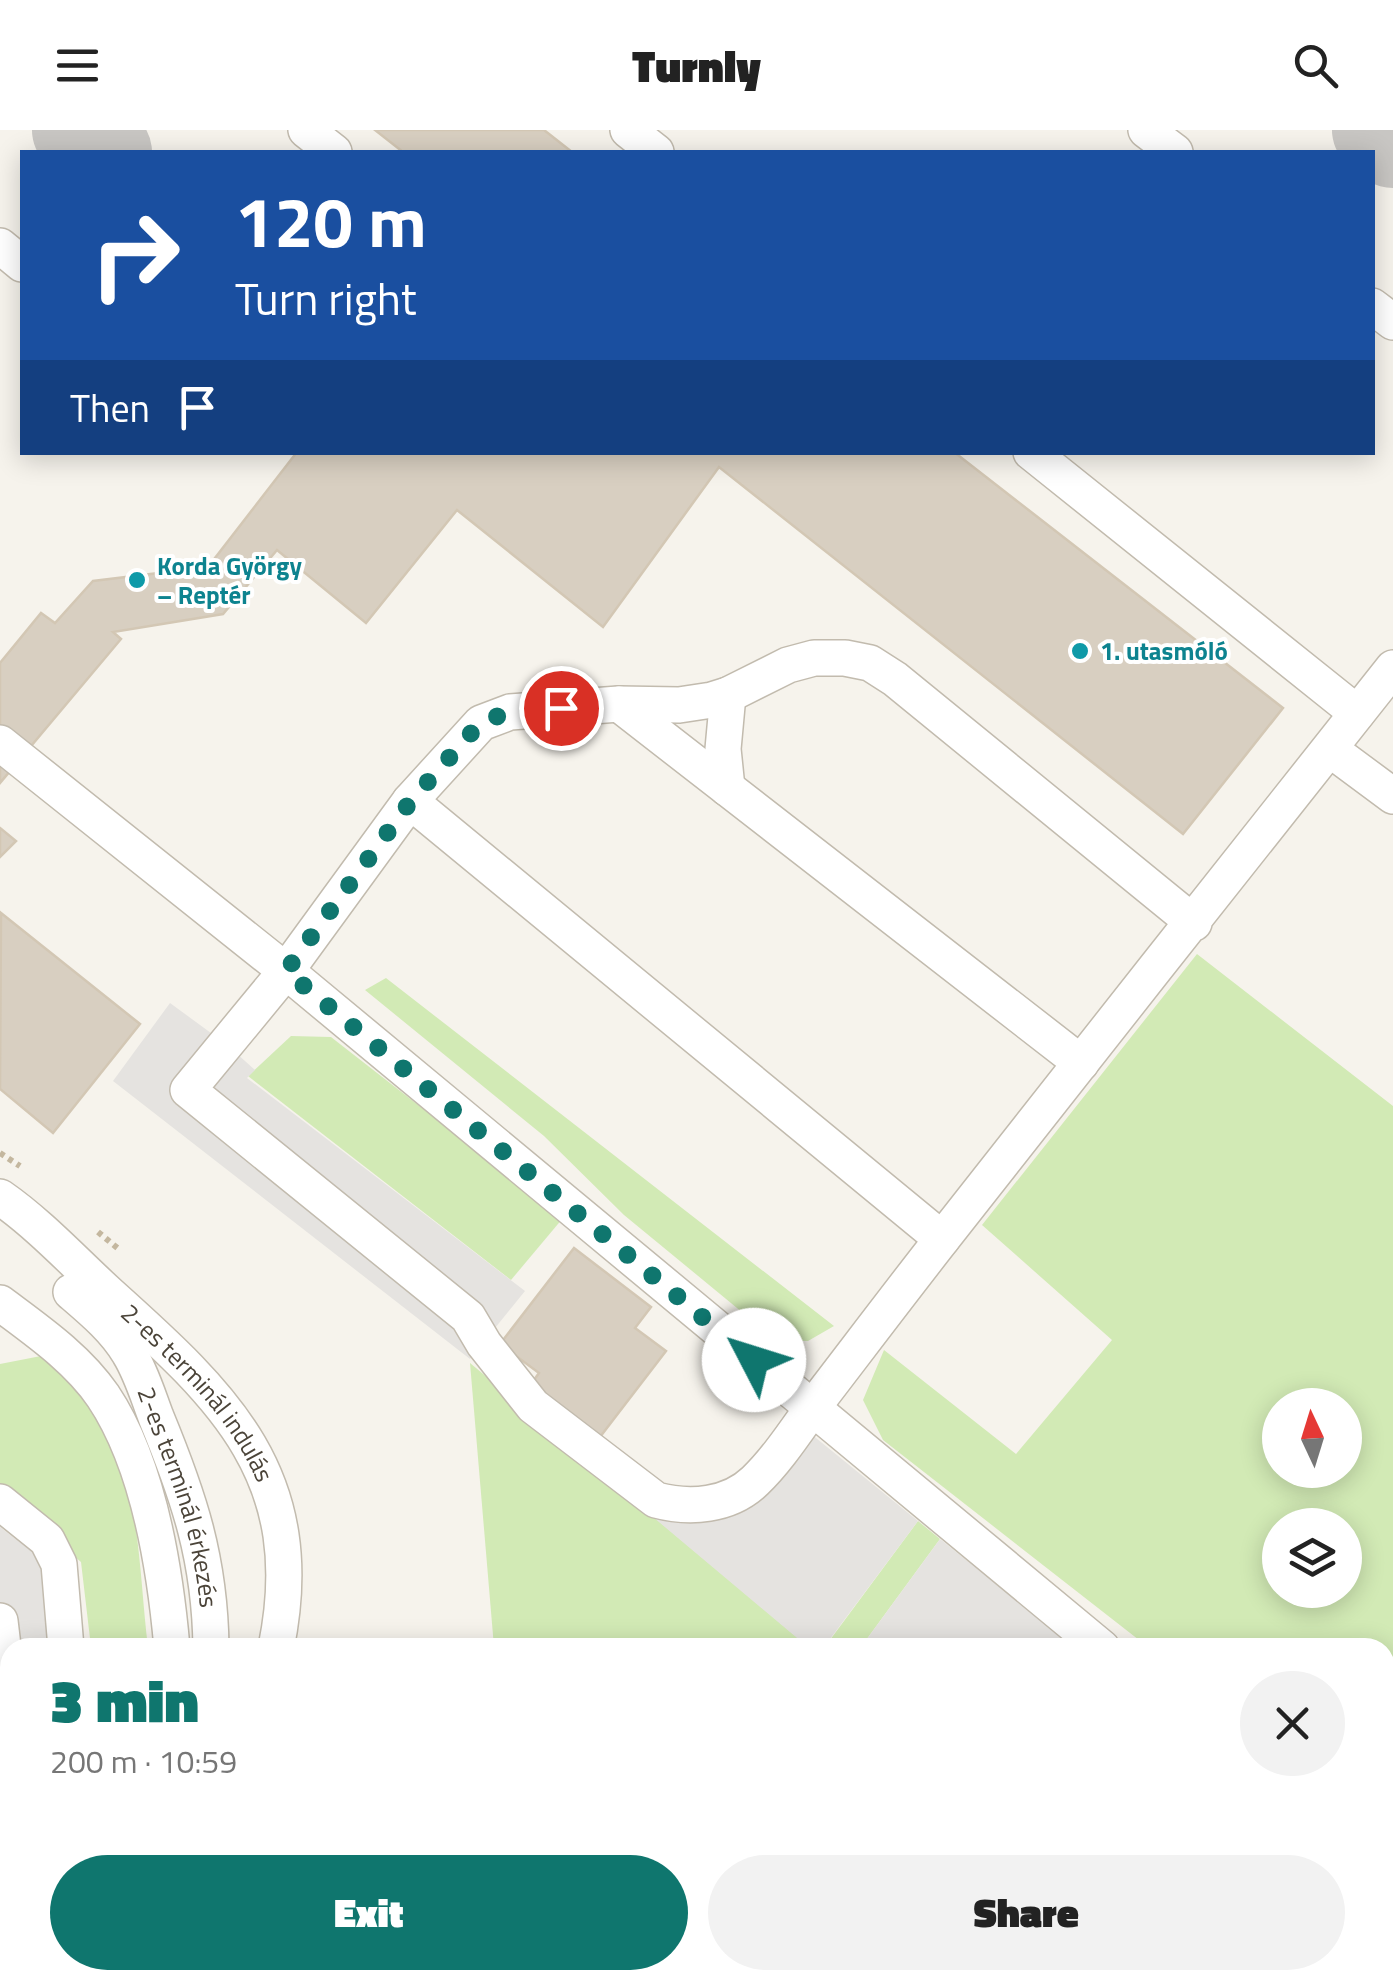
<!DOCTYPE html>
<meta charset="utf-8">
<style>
body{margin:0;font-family:"Titillium Web",sans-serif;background:#f2f2f2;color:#222;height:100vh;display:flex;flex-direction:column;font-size:38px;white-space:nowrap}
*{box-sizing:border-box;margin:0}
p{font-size:32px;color:#767676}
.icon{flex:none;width:55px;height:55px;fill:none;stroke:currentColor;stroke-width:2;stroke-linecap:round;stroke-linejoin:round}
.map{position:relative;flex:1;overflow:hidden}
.panel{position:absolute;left:0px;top:1508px;width:1395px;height:352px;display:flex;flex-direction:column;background:#fff;border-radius:30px 30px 0 0;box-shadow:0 5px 25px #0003}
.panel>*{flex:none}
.guide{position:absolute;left:20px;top:20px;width:1355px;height:305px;border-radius:0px;box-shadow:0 5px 25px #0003;background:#1a4fa0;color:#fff;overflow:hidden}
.needle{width:65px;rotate:356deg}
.tools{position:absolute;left:1262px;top:1258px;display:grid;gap:20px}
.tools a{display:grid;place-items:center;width:100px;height:100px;border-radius:50%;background:#fff;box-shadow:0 5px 25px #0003;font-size:50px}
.pin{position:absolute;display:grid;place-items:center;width:85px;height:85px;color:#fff;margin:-42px;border:5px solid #fff;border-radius:50%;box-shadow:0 2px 10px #0007}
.me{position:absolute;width:110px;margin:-55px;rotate:310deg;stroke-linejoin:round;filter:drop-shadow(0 0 8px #0008)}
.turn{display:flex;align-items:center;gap:35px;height:210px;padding:0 50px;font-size:45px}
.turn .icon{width:130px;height:130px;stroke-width:2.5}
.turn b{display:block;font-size:70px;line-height:85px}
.then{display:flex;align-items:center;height:95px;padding:0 50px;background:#0003;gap:20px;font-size:38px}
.round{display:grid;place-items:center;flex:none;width:105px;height:105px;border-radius:52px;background:#f2f2f2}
.headline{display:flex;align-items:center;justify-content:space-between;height:170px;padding:0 50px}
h1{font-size:60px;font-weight:800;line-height:75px;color:#0f766e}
.action{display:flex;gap:20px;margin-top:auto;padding:20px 50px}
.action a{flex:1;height:115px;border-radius:60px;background:#0f766e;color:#fff;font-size:40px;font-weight:800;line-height:115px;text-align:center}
.action a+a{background:#f2f2f2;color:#222}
header{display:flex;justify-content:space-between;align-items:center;height:130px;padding:0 50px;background:#fff;font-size:45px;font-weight:800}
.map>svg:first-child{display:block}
</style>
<header><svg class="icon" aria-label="menu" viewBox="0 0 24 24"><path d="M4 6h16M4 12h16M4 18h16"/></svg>Turnly<svg class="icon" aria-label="search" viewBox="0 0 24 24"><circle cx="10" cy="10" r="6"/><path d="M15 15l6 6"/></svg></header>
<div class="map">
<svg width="1393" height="1858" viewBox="0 0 1393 1858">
<rect width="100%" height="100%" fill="#f6f3ec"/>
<g fill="#d2eab5" fill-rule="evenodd">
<path d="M 1197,824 L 1393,976 L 1393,1708 L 1385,1702 L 1385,1518 L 1148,1517 L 883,1310 L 863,1270 L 884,1220 L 1016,1324 L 1112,1210 L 982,1095 ZM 1345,1275 L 1345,1340 L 1280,1340 L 1280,1275 ZM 1280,1395 L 1345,1395 L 1345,1460 L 1280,1460 Z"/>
<path d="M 386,848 L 834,1196 L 808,1211 L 776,1210 L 624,1085 L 544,1006 L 365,860 Z"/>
<path d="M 291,906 L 331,907 L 563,1088 L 511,1150 L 248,946 Z"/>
<path d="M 41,1226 C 58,1241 80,1255 92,1273 C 141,1341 138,1437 148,1517 L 91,1517 L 81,1432 L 0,1361 L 0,1234 Z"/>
<path d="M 470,1233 L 809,1517 L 494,1517 Z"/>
<path d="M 918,1391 L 940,1409 L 861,1517 L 824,1518 Z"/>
<path d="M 123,1850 L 187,1850 L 187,1858 L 122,1858 Z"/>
</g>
<g fill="#e5e3e0">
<path d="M 170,873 L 226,914 L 255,940 L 247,948 L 525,1161 L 470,1229 L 113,951 Z"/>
<path d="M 800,1295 L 918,1391 L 824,1517 L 809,1518 L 647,1382 L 717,1372 Z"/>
<path d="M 0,1397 L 45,1432 L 53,1517 L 10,1518 L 10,1850 L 87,1850 L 87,1858 L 0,1858 Z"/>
<path d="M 940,1409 L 1074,1517 L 861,1517 Z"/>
<path d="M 1385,1768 L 1393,1775 L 1393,1858 L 1268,1858 L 1257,1850 L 1385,1850 Z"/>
<path d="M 312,1850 L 826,1850 L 836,1858 L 313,1858 Z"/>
</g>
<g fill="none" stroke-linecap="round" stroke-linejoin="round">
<g stroke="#c8c6c3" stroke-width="92">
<path d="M 78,0 L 106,22"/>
<path d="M 1378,0 L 1393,12"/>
</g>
</g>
<g fill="#d8cfc1" stroke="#d3c7b4" stroke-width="2.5">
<path d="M 375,0 L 544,0 L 572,22 L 403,22 Z"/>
<path d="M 297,322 L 954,322 L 1283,578 L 1183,704 L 719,337 L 603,497 L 457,380 L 366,493 L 277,420 L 223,484 L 113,502 L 121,509 L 0,653 L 0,533 L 41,483 L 55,493 L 93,451 L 208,437 Z"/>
<path d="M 0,698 L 16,711 L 0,727 Z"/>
<path d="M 1,783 L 140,894 L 53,1003 L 0,959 Z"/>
<path d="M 574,1118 L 651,1177 L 635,1198 L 666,1221 L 600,1307 L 531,1254 L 539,1243 L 500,1214 Z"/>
<path d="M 929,1850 L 1020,1850 L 1031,1858 L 923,1858 Z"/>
<path d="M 1084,1850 L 1243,1850 L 1253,1858 L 1095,1858 Z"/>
</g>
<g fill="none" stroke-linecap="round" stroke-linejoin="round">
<defs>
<g id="minor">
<path d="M 306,0 L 334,22"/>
<path d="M 628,0 L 656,22"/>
<path d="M 1146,0 L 1175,22"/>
<path d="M 0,116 L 22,134"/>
<path d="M 1372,176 L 1393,192"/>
<path d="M 1031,322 L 1357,583"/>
<path d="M 619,574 L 1081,933"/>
<path d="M 0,613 L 286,841 L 1102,1518"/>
<path d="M 1331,620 L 1393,666"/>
<path d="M 727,658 L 723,619 L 728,565"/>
<path d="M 410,671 L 942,1109"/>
<path d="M 1194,793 L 895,549 L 870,533 L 845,528 L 814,528 L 788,535 L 728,565 L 712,570 L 679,575 L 619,574 L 510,582 L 481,593 L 410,671 L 286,841 L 188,960 L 468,1187 L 484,1214 L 533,1276 L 656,1370 C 690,1379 729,1376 755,1351 C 778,1329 797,1299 816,1273 C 859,1217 902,1160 946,1104 C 1094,915 1244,726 1393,538"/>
<path id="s1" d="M 0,1067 C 39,1094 74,1132 109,1164 C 225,1268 311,1347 276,1518"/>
<path id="s2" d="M 71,1162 C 92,1180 115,1199 129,1223 C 141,1242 148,1266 156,1287 C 189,1367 210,1429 211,1518"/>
<path d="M 0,1173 C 36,1200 77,1228 103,1266 C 148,1333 165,1438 172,1518"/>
<path d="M 0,1372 L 47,1410 L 59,1434 L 66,1518"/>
<path d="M 0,1491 L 10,1575"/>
<path d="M 0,1668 L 10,1677"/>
<path d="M 1385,1738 L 1393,1744"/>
<path d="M 0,1778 L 10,1786"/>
<path d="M 200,1850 L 201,1858"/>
<path d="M 387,1850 L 387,1858"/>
<path d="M 727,1850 L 737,1858"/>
<path d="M 31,1858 L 37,1850"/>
<path d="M 100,1858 L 101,1850"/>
</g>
</defs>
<use href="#minor" stroke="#c2bbae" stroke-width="38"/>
<g stroke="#c4b79f" stroke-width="6" stroke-dasharray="5 5" stroke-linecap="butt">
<path d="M 0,1023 L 20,1036"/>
<path d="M 98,1102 L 121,1121"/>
</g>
<use href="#minor" stroke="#fff" stroke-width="35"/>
</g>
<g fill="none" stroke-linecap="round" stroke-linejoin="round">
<path stroke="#0f766e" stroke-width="18" stroke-dasharray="0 32.4" d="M 561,578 L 510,582 L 481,592 L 410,672 L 286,841 L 754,1230"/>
</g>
<g fill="#0f9aa8" stroke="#fff" stroke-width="4">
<circle cx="137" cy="450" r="10"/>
<circle cx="1080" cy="521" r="10"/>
</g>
<g text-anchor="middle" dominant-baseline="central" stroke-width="8" stroke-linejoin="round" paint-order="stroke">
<g font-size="25" font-weight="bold" fill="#0d838f" stroke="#fff" text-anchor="start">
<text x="157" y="436">Korda György<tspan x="157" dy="29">– Reptér</tspan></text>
<text x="1100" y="521">1. utasmóló</text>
</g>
<g font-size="25" fill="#4b4439" stroke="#fff">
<text stroke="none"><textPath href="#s1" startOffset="280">2-es terminál indulás</textPath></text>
<text stroke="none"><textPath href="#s2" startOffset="238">2-es terminál érkezés</textPath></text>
</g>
</g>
</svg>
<div class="tools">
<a><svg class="needle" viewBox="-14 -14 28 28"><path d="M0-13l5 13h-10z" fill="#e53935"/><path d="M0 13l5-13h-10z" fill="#767676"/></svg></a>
<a><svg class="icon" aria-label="layers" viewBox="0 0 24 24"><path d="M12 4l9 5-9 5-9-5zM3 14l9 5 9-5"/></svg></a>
</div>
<div class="pin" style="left:561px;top:578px;background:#d93025"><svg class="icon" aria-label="arrive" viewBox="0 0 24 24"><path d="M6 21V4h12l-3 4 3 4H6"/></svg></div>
<svg class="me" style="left:754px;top:1230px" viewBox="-20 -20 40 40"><circle r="19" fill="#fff"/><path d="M0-13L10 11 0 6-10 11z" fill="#0f766e"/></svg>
<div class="guide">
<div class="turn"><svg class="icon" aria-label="right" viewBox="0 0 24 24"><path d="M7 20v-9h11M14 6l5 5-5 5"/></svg><div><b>120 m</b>Turn right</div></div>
<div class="then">Then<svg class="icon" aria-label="arrive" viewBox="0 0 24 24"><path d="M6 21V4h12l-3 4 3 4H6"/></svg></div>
</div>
<section class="panel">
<div class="headline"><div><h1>3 min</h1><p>200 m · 10:59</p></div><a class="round"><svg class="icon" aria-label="close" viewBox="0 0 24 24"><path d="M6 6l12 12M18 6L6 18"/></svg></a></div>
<div class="action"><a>Exit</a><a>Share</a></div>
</section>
</div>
